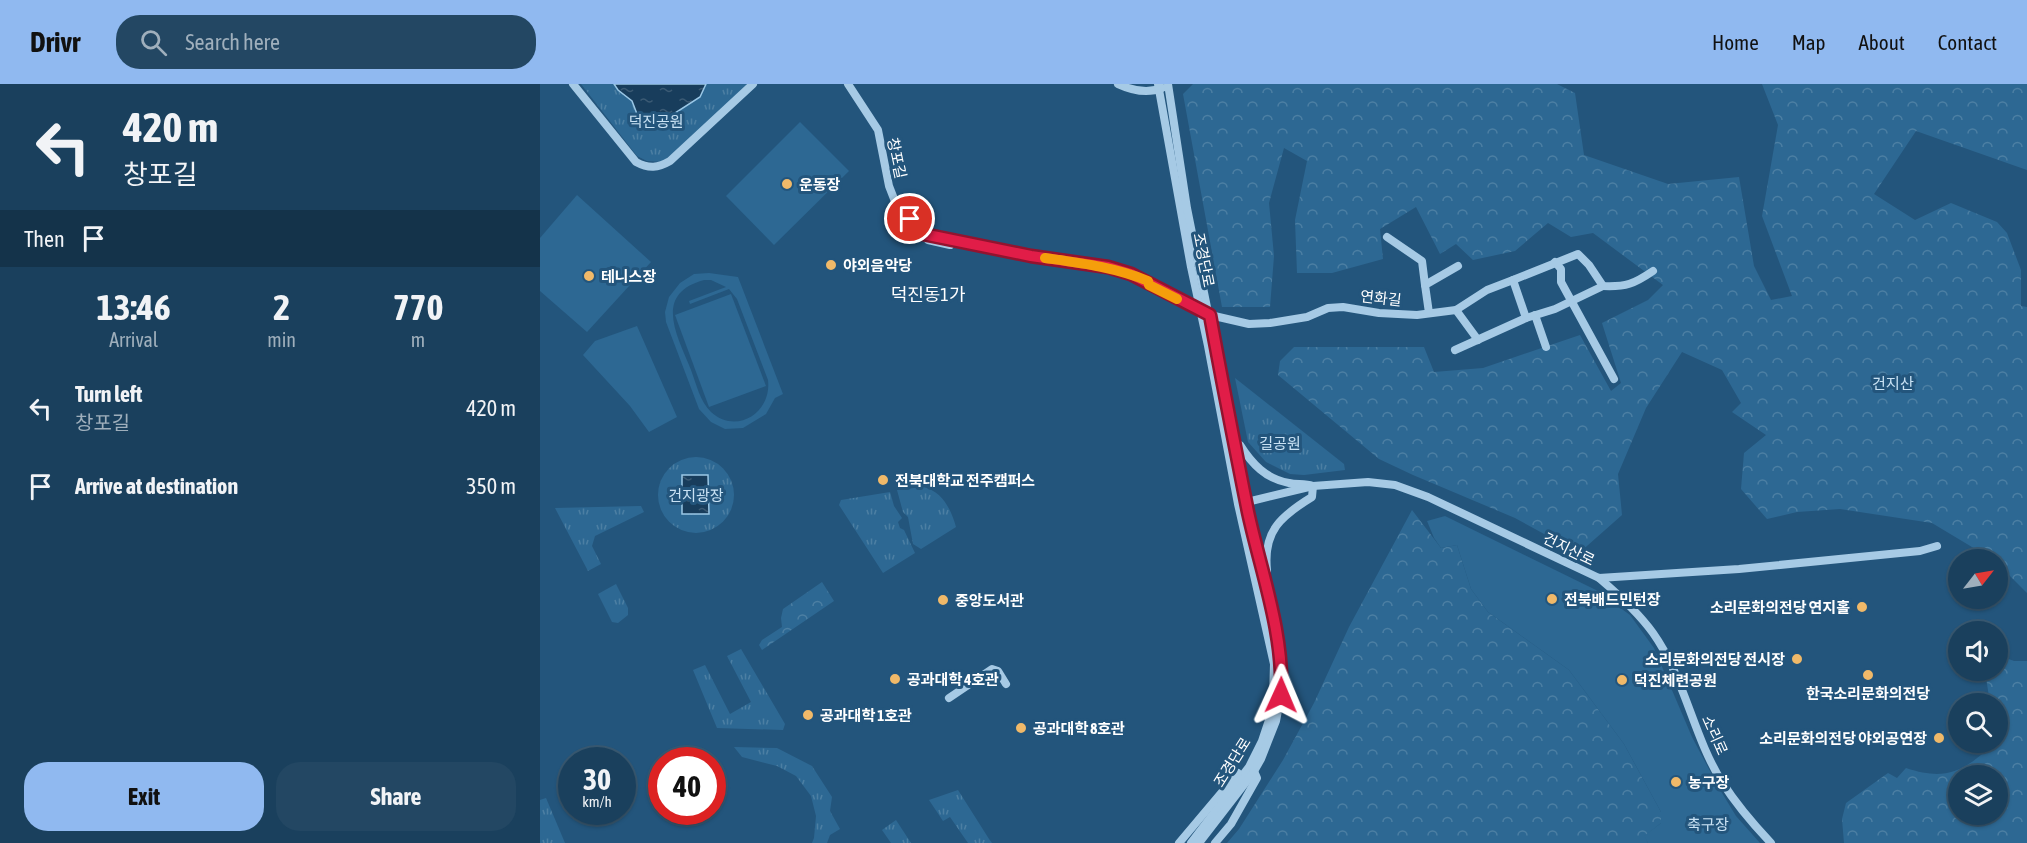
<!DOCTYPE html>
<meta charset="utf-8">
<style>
body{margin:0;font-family:"Asap Condensed","Noto Sans KR",sans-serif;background:#234763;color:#f1f3f6;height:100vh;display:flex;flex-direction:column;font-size:22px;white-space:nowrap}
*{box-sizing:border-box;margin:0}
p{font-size:20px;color:#9fafbc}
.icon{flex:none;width:33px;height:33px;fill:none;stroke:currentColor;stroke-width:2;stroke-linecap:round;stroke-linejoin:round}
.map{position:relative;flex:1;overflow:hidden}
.details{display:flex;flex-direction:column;background:#1a405d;width:540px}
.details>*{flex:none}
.guide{background:#1a405d;color:#f1f3f6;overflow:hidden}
.needle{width:39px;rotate:59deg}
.controls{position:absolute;left:1408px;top:465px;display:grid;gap:12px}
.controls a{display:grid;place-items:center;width:60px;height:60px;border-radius:50%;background:#1a405d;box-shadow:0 2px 4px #0004,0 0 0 2px #385972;font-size:30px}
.speed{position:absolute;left:18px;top:663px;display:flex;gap:12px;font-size:30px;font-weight:700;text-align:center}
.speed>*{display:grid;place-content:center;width:78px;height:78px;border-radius:50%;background:#1a405d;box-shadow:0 2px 4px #0004,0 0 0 2px #385972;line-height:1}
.speed small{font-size:15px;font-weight:400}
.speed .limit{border:9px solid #d22;background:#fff;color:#111}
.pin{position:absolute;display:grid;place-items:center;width:51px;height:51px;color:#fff;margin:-26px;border:3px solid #fff;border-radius:50%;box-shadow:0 2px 6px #0007}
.me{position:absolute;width:66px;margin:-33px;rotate:1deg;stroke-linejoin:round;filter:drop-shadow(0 0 4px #0008)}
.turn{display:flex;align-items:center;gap:21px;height:126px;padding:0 24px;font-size:27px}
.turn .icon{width:78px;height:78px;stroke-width:2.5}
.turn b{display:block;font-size:42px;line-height:51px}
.then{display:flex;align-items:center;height:57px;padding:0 24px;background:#0003;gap:12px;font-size:22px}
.eta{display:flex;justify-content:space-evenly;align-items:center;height:102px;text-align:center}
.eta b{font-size:36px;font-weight:700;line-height:42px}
.primary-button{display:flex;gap:12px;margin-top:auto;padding:12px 24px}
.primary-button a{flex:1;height:69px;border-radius:24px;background:#90b9f0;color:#111;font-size:24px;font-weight:700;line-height:69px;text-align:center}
.primary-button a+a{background:#234763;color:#f1f3f6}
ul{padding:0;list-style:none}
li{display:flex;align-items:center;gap:18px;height:78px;padding:0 24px}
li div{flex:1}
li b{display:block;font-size:22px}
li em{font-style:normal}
header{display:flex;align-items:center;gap:36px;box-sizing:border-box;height:84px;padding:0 30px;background:#90b9f0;color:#111}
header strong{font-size:28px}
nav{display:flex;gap:33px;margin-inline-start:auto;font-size:21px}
.search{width:420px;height:54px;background:#234763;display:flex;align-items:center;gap:15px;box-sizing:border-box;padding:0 21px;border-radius:24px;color:#9fafbc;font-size:22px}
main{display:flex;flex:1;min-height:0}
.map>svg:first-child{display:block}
</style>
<header>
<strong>Drivr</strong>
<div class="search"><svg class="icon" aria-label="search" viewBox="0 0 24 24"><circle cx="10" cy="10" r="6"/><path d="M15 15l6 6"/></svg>Search here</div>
<nav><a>Home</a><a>Map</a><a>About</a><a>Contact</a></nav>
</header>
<main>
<section class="details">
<div class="guide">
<div class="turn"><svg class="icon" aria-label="left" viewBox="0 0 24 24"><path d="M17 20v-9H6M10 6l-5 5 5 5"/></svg><div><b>420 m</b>창포길</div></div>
<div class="then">Then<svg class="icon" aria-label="arrive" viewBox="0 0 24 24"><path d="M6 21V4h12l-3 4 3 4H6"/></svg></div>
</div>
<div class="eta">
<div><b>13:46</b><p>Arrival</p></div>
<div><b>2</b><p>min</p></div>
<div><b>770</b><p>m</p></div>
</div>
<ul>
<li><svg class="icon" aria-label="left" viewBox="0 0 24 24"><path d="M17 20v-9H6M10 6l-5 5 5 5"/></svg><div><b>Turn left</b><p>창포길</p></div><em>420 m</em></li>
<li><svg class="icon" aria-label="arrive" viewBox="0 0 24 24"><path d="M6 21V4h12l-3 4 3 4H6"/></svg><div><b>Arrive at destination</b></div><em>350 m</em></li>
</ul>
<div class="primary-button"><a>Exit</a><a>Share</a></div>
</section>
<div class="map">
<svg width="1487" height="759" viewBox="0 0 1487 759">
<defs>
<pattern id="grass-tufts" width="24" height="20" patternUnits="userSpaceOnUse" patternTransform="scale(1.5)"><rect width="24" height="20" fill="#2d6893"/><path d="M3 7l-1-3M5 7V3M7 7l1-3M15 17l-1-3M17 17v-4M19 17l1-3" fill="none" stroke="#4c7fa3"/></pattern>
<pattern id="forest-crowns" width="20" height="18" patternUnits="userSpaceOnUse" patternTransform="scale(1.5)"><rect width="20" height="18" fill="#2d6893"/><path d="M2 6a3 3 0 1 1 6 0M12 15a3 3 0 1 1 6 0" fill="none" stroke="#4c7fa3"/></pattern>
<pattern id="water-ripples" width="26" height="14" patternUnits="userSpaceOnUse" patternTransform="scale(1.5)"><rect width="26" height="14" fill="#183d5c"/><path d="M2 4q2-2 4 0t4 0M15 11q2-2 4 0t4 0" fill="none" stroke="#3b5a74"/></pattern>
</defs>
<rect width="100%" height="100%" fill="#23557c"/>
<g fill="url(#grass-tufts)">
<path d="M 41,0 L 210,0 L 123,78 L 107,77 L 97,72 Z"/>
<path d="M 695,294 L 804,380 L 805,386 L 764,391 L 750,390 L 726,378 L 708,358 Z"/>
<circle cx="156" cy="411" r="38"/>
<path d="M 383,403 C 402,407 411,425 416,443 L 381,465 L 373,460 L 368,433 L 363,428 L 357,406 Z"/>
<path d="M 350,408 L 354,422 L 362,434 L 358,438 L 360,444 L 364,446 L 375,469 L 343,489 L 299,421 L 301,416 Z"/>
<path d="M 101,422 L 104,428 L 55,452 L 52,462 L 61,480 L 48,487 L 15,424 Z"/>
<path d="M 76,500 L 88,524 L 88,531 L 78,539 L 72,538 L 58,510 Z"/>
<path d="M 201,565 L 245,640 L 243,646 L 177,644 L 153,586 L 165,581 L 190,630 L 211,618 L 187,572 Z"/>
<path d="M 194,663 L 237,664 L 272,682 L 292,713 L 290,727 L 300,745 L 290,751 L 287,759 L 272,759 L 274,754 L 276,732 L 271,712 L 256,692 L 237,682 L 202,673 Z"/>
<path d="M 418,706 L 449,755 L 452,759 L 428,759 L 410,733 L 403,737 L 389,716 Z"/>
<path d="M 6,714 L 25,759 L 0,759 L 0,716 Z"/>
<path d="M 356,736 L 371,759 L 351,759 L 342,746 Z"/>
</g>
<g fill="url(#forest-crowns)" fill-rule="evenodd">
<path d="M 653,0 L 1017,0 L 1035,9 L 1044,71 L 1128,100 L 1199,93 L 1214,182 L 1231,216 L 1252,212 L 1222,132 L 1238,41 L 1222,0 L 1487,0 L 1487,86 L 1376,47 L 1334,110 L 1375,136 L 1411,119 L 1457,138 L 1467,149 L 1481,186 L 1481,222 L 1487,223 L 1487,509 L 1458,480 L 1458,476 L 1452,475 L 1392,439 L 1300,425 L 1257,428 L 1227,435 L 1201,405 L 1204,369 L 1226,351 L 1192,328 L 1201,319 L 1182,286 L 1142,268 L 1106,324 L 1078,390 L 1082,431 L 1039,469 L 975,434 L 873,391 L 839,375 L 738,291 L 740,277 L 754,263 L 884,263 L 894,288 L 943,284 L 1040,251 L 1071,307 L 1081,299 L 1062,239 L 1108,216 L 1123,201 L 1053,149 L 1031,153 L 1008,139 L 975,167 L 933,176 L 916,160 L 900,170 L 876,123 L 840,145 L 843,175 L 792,189 L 757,189 L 755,136 L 767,77 L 744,64 L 729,119 L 734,172 L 730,223 L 682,223 L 643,10 Z"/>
<path d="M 872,426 L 901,464 L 917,461 L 931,505 L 948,528 L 1029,586 L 1084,660 L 1121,728 L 1121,739 L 1105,752 L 1108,759 L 687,759 L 699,745 L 743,676 L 774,619 L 809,543 Z"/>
<path d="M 282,498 L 294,517 L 222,566 L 219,561 L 222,556 L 242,543 L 241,534 L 243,525 Z"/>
<path d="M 1458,571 L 1474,577 L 1487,577 L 1487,759 L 1304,759 L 1302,735 L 1306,719 L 1348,689 L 1357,694 L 1366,684 C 1402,696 1420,690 1448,665 C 1456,658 1462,655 1468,646 L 1463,629 L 1458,627 L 1458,620 L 1450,619 L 1445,587 L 1458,586 ZM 1419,692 L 1458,692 L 1458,730 L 1419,730 Z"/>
</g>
<g fill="#2d6893" fill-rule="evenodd">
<path d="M 260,38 L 309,87 L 234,161 L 186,112 Z"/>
<path d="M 37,111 L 111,178 L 47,248 L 0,207 L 0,154 Z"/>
<path d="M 169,189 L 198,193 L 243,310 L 235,314 L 226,330 L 203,344 L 185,345 L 171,338 L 159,325 L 126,238 L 125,228 L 129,213 L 140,199 L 154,190 ZM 164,196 L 171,196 L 186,203 L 149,217 L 150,220 L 189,205 L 197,215 L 228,296 C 232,329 196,351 171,328 C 160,318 156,299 151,286 C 138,253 112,210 164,196 Z"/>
<path d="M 191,210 L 226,302 L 169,323 L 135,231 Z"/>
<path d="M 97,242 L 137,333 L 109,348 L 90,322 L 43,271 L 55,257 Z"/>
<path d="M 905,432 L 1056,506 L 1090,531 L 1114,564 L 1152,653 L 1179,704 L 1196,732 L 1220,759 L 1108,759 L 1104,752 L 1121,739 L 1121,728 L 1084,660 L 1029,586 L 948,528 L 931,505 L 917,461 L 901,464 L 894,454 L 887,437 Z"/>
</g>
<g fill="url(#water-ripples)" stroke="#9ac7e6" stroke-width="1.5">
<path d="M 74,0 L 166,0 L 160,13 L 129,33 L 110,35 L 97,30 L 92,17 L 78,6 Z"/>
<path d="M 142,391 L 168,391 L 169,430 L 142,430 Z"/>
</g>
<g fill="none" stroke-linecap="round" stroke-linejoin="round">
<g stroke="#a6cae5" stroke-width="8">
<path d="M 33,0 L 96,78 C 109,85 118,84 130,77 L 213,0"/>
<path d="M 308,0 L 338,46 L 349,102 L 356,120 L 388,156 L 410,161"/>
<path d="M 578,0 C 591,6 607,10 622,4"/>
<path d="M 618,0 L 651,183 L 668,262 L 698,420 L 734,580 L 733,613 L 729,636 L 722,657 L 709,683 L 651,759"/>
<path d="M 628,0 L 647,124 L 708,427 L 738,559 L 742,590 L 741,611 L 736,637 L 721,675 L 713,689 L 659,759"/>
<path d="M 383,150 L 491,172 L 568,183 L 608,197 L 609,201 L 670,231 L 709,240 L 730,239 L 767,233 L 788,224 L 803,223 L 839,229 L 877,231 L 916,226 L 947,206 L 973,196 L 986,234"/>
<path d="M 847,153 L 882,177 L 885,201"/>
<path d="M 1015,178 L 1021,185 L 1021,198 L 1074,295"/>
<path d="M 973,196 L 1038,170 L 1049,181 L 1063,202 C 1086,203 1094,200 1113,187"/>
<path d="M 916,226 L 938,256"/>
<path d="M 889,229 L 885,201 L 918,182"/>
<path d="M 995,231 L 1006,263"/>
<path d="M 915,266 L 986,234 L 1015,225 L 1063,202"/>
<path d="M 695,362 L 700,361 C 712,380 726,395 749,399 C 757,401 764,399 773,402 L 772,413 C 741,432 723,447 727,486"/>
<path d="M 703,419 L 773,402 L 828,398 L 855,401 L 888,413 L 1059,494 L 1199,485 L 1380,467 L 1397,462"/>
<path d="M 1059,494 C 1079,511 1098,528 1113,549 C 1145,594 1153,652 1182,698 C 1196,720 1213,740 1231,759"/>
<path d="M 409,614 L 452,585 L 458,587 L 466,600"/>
<path d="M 639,759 L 698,689"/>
<path d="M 675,759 L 691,740 L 717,694 L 714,687"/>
</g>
</g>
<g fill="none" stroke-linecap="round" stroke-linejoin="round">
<defs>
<path id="route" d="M 370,135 L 383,150 L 491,172 L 568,183 L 591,190 L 670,231 C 682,297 695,363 708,428 C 721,488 744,549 741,611"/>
</defs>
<use href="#route" stroke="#92132f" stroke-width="15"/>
<use href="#route" stroke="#e11d48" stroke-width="10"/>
<path stroke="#f59e0b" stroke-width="10" d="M 505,174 C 540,179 574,183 608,197 L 609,201 L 637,215"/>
</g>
<g fill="#f0b969" stroke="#23557c" stroke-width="2">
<circle cx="247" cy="100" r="6"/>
<circle cx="291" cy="181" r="6"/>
<circle cx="49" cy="192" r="6"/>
<circle cx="343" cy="396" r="6"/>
<circle cx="1012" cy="515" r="6"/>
<circle cx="403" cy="516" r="6"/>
<circle cx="1322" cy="523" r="6"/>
<circle cx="1257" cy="575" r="6"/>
<circle cx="1328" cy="591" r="6"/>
<circle cx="355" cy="595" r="6"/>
<circle cx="1082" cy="596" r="6"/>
<circle cx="268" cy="631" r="6"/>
<circle cx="481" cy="644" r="6"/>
<circle cx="1399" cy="654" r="6"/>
<circle cx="1136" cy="698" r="6"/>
</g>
<g text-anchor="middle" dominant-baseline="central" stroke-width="6" stroke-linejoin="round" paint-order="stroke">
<g font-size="15" fill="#c9e2f4" stroke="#23557c">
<text x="116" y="37">덕진공원</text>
<text x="1353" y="299">건지산</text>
<text x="740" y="359">길공원</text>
<text x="156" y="411">건지광장</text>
<text x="1168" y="740">축구장</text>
</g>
<g font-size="15" fill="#fff" stroke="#23557c">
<text transform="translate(357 74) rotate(78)">창포길</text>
<text transform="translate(664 176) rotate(79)">조경단로</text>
<text transform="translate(841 214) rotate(6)">연화길</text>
<text transform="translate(1029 465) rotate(26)">건지산로</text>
<text transform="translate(1175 651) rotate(66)">소리로</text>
<text transform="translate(692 678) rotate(-58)">조경단로</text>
</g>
<g font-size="15" font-weight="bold" fill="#fff" stroke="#23557c" text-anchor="start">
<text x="259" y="100">운동장</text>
<text x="303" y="181">야외음악당</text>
<text x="61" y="192">테니스장</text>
<text x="355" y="396">전북대학교 전주캠퍼스</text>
<text x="1024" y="515">전북배드민턴장</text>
<text x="415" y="516">중앙도서관</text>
<text x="1310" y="523" text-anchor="end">소리문화의전당 연지홀</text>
<text x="1245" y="575" text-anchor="end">소리문화의전당 전시장</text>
<text x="367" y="595">공과대학 4호관</text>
<text x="1094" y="596">덕진체련공원</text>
<text x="1328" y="609" text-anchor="middle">한국소리문화의전당</text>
<text x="280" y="631">공과대학 1호관</text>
<text x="493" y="644">공과대학 8호관</text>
<text x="1387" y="654" text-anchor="end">소리문화의전당 야외공연장</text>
<text x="1148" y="698">농구장</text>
</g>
<g font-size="18" fill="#fff" stroke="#23557c">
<text x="388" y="210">덕진동1가</text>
</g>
</g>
</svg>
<div class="controls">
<a><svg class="needle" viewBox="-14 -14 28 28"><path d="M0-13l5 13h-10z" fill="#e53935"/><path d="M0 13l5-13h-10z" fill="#9fafbc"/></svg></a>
<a><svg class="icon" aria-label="sound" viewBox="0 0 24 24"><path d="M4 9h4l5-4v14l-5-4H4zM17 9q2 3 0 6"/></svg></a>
<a><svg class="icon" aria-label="search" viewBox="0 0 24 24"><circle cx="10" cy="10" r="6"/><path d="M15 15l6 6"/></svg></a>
<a><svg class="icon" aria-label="layers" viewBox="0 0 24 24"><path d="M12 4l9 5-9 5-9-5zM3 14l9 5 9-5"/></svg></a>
</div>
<div class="speed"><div>30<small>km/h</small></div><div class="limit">40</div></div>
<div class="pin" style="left:370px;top:135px;background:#d93025"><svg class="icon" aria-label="arrive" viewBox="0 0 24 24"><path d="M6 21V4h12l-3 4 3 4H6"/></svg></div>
<svg class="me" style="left:741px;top:611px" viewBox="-20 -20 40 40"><path d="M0-17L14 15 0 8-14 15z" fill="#e11d48" stroke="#fff" stroke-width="4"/></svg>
</div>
</main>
